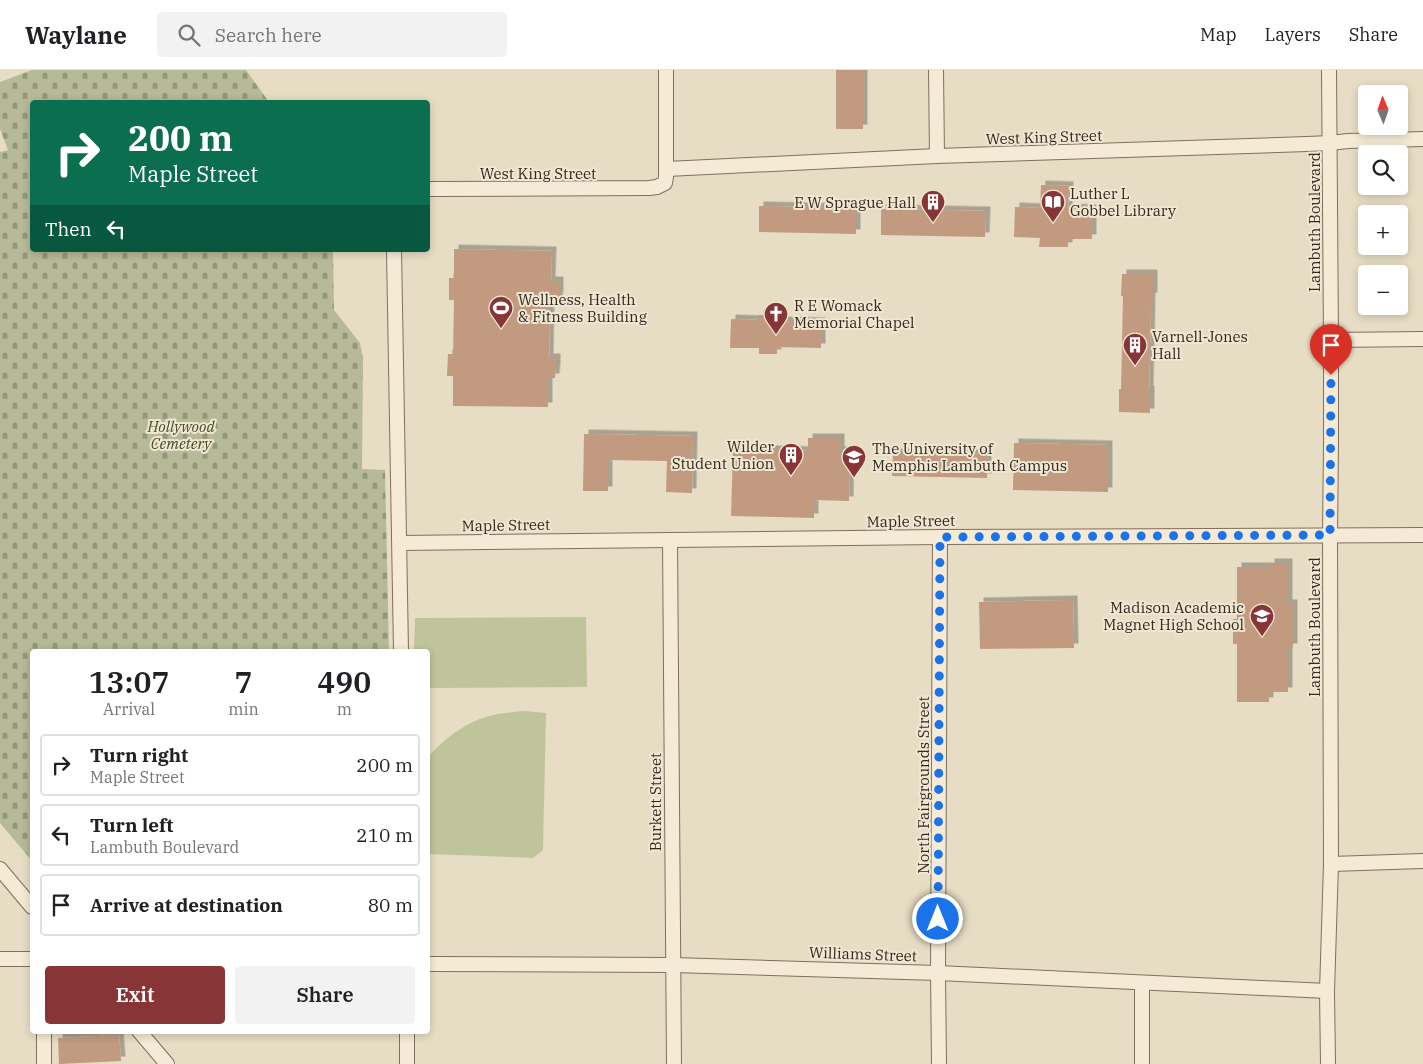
<!DOCTYPE html>
<meta charset="utf-8">
<style>
body{margin:0;font-family:"IBM Plex Serif",serif;background:#f2f2f2;color:#202124;height:100vh;display:flex;flex-direction:column;font-size:19px;white-space:nowrap}
*{box-sizing:border-box;margin:0}
p{font-size:16px;color:#757577}
.icon{flex:none;width:28px;height:28px;fill:none;stroke:currentColor;stroke-width:2;stroke-linecap:round;stroke-linejoin:round}
.map{position:relative;flex:1;overflow:hidden}
.drawer{position:absolute;left:30px;top:579px;width:400px;height:385px;display:flex;flex-direction:column;background:#fff;border-radius:5px;box-shadow:0 2px 8px #0003}
.drawer>*{flex:none}
.banner{position:absolute;left:30px;top:30px;width:400px;height:152px;border-radius:5px;box-shadow:0 2px 8px #0003;background:#0b6e4f;color:#fff;overflow:hidden}
.needle{width:32px;rotate:358deg}
.controls{position:absolute;left:1358px;top:15px;display:grid;gap:10px}
.controls a{display:grid;place-items:center;width:50px;height:50px;border-radius:5px;background:#fff;box-shadow:0 2px 8px #0003;font-size:25px}
.pin{position:absolute;display:grid;place-items:center;width:42px;height:42px;color:#fff;margin:-51px -21px;border-radius:50% 50% 50% 0;rotate:-45deg;box-shadow:0 0 5px #0007}
.pin .icon{rotate:45deg}
.me{position:absolute;width:55px;margin:-28px;rotate:0deg;stroke-linejoin:round;filter:drop-shadow(0 0 4px #0008)}
.turn{display:flex;align-items:center;gap:18px;height:105px;padding:0 15px;font-size:22px}
.turn .icon{width:65px;height:65px;stroke-width:2.5}
.turn b{display:block;font-size:35px;line-height:42px}
.then{display:flex;align-items:center;height:48px;padding:0 15px;background:#0003;gap:10px;font-size:19px}
.eta{display:flex;justify-content:space-evenly;align-items:center;height:85px;text-align:center}
.eta b{font-size:30px;font-weight:600;line-height:35px}
.cta{display:flex;gap:10px;margin-top:auto;padding:10px 15px}
.cta a{flex:1;height:58px;border-radius:5px;background:#873536;color:#fff;font-size:20px;font-weight:600;line-height:58px;text-align:center}
.cta a+a{background:#f2f2f2;color:#202124}
ul{padding:0;list-style:none}
li{display:flex;align-items:center;gap:15px;height:62px;margin:0 10px 8px;padding:0 5px;border:2px solid #e0e0e0;border-radius:5px}
li div{flex:1}
li b{display:block;font-size:19px}
li em{font-style:normal}
header{display:flex;align-items:center;gap:30px;box-sizing:border-box;height:70px;padding:0 25px;background:#fff;border-bottom:1px solid #e0e0e0}
header strong{font-size:24px}
nav{display:flex;gap:28px;margin-inline-start:auto;font-size:18px}
.search{width:350px;height:45px;background:#f2f2f2;display:flex;align-items:center;gap:12px;box-sizing:border-box;padding:0 18px;border-radius:5px;color:#757577;font-size:19px}
.map>svg:first-child{display:block}
</style>
<header>
<strong>Waylane</strong>
<div class="search"><svg class="icon" aria-label="search" viewBox="0 0 24 24"><circle cx="10" cy="10" r="6"/><path d="M15 15l6 6"/></svg>Search here</div>
<nav><a>Map</a><a>Layers</a><a>Share</a></nav>
</header>
<div class="map">
<svg width="1423" height="994" viewBox="0 0 1423 994">
<defs>
<pattern id="cemetery-stones" width="16" height="16" patternUnits="userSpaceOnUse" patternTransform="scale(1.25)"><rect width="16" height="16" fill="#b6ba98"/><path d="M2 7V4a2 2 0 0 1 4 0v3zM10 15v-3a2 2 0 0 1 4 0v3z" fill="#95977b"/></pattern>
<filter id="shadow"><feDropShadow dx="4.5" dy="-4.5" stdDeviation="0" flood-color="#0004"/></filter>
</defs>
<rect width="100%" height="100%" fill="#e7ddc4"/>
<g fill="#bfc49a">
<path d="M 586,547 L 587,617 L 428,618 L 428,581 L 414,581 L 415,548 Z"/>
<path d="M 524,641 L 546,643 L 543,780 L 533,788 L 428,784 L 428,687 C 445,668 467,651 493,645 C 503,643 514,642 524,641 Z"/>
</g>
<path fill="url(#cemetery-stones)" d="M 32,0 L 246,0 L 269,32 L 32,32 L 32,180 L 333,180 L 334,240 L 360,273 L 363,288 L 362,399 L 385,400 L 389,581 L 32,581 L 32,791 L 0,753 L 0,82 L 8,80 L 0,59 L 0,12 Z"/>
<g fill="#c19a7f" filter="url(#shadow)">
<rect x="836" y="0" width="27" height="59"/>
<path d="M 1041,115 L 1069,116 L 1068,138 L 1092,139 L 1092,169 L 1068,169 L 1068,177 L 1039,177 L 1040,168 L 1014,167 L 1015,137 L 1040,138 Z"/>
<path d="M 759,136 L 856,138 L 856,164 L 759,162 Z"/>
<path d="M 881,139 L 986,141 L 985,167 L 881,165 Z"/>
<path d="M 454,179 L 552,181 L 551,211 L 559,211 L 559,222 L 558,233 L 550,233 L 549,288 L 556,288 L 556,297 L 555,308 L 548,308 L 548,337 L 453,336 L 453,306 L 447,306 L 448,284 L 453,284 L 454,230 L 449,230 L 449,208 L 454,208 Z"/>
<path d="M 1122,204 L 1153,204 L 1153,227 L 1151,227 L 1149,320 L 1150,320 L 1150,343 L 1119,342 L 1119,319 L 1121,319 L 1123,226 L 1121,226 Z"/>
<path d="M 759,245 L 778,245 L 778,251 L 821,252 L 821,278 L 777,277 L 777,284 L 759,284 L 759,278 L 730,278 L 731,249 L 759,250 Z"/>
<path d="M 584,364 L 693,366 L 692,423 L 666,422 L 667,391 L 608,390 L 608,421 L 583,421 Z"/>
<path d="M 808,368 L 840,368 L 840,381 L 850,381 L 849,431 L 814,430 L 814,448 L 731,446 L 733,379 L 808,381 Z"/>
<path d="M 1014,373 L 1108,375 L 1108,422 L 1013,420 Z"/>
<path d="M 893,383 L 987,384 L 987,408 L 892,406 Z"/>
<path d="M 1270,493 L 1288,493 L 1288,534 L 1293,534 L 1293,578 L 1288,578 L 1288,622 L 1269,622 L 1269,632 L 1237,632 L 1237,574 L 1233,574 L 1233,549 L 1237,549 L 1237,497 L 1270,497 Z"/>
<path d="M 1073,530 L 1074,578 L 980,579 L 979,532 Z"/>
<path d="M 119,965 L 121,991 L 59,994 L 58,968 Z"/>
</g>
<g fill="none" stroke-linecap="round" stroke-linejoin="round">
<defs>
<g id="minor">
<path d="M 936,0 L 937,86"/>
<path d="M 667,99 L 937,86 L 1307,74 L 1330,73 L 1348,71 L 1423,69"/>
<path d="M 428,119 L 649,118 L 657,117 L 665,113 L 666,107 L 666,0"/>
<path d="M 394,180 L 401,581"/>
<path d="M 1331,270 L 1423,269"/>
<path d="M 670,470 L 674,994"/>
<path d="M 400,473 L 940,467 L 1423,465"/>
<path d="M 1331,794 L 1423,791"/>
<path d="M 0,799 L 32,837"/>
<path d="M 0,889 L 32,889"/>
<path d="M 428,894 L 673,895 L 938,903 L 1327,921"/>
<path d="M 1142,913 L 1142,994"/>
<path d="M 44,961 L 44,994"/>
<path d="M 139,961 L 167,994"/>
<path d="M 407,961 L 407,994"/>
<path d="M 939,994 L 938,903 L 940,467"/>
<path d="M 1328,994 L 1327,921 L 1331,794 L 1330,465 L 1331,375 L 1331,270 L 1329,0"/>
</g>
</defs>
<use href="#minor" stroke="#806f5d" stroke-width="16"/>
<use href="#minor" stroke="#f4ead6" stroke-width="14"/>
</g>
<g fill="none" stroke-linecap="round" stroke-linejoin="round">
<path stroke="#1a73e8" stroke-width="9" stroke-dasharray="0 16.2" d="M 938,849 L 940,467 L 1330,465 L 1331,305"/>
</g>
<defs>
<symbol id="building-pin" viewBox="-11 -11 22 30"><path d="M0 17L-7.5 6A9.5 9.5 0 1 1 7.5 6Z" fill="#873536" stroke="#f0e7d3"/><path d="M-4-6H4V6H1V3H-1V6H-4ZM-2.5-4.3h1.7v1.8h-1.7ZM.8-4.3h1.7v1.8H.8ZM-2.5-1h1.7V.8h-1.7ZM.8-1h1.7V.8H.8Z" fill="#fff"/></symbol>
<symbol id="library-pin" viewBox="-11 -11 22 30"><path d="M0 17L-7.5 6A9.5 9.5 0 1 1 7.5 6Z" fill="#873536" stroke="#f0e7d3"/><path d="M-6-4Q-3-5.5-.7-3.5V5Q-3 3-6 4ZM6-4Q3-5.5 .7-3.5V5Q3 3 6 4Z" fill="#fff"/></symbol>
<symbol id="stadium-pin" viewBox="-11 -11 22 30"><path d="M0 17L-7.5 6A9.5 9.5 0 1 1 7.5 6Z" fill="#873536" stroke="#f0e7d3"/><path d="M0-5a6.5 5 0 1 0 0 10a6.5 5 0 1 0 0-10ZM-3.5-1.8h7v3.6h-7Z" fill="#fff"/></symbol>
<symbol id="church-pin" viewBox="-11 -11 22 30"><path d="M0 17L-7.5 6A9.5 9.5 0 1 1 7.5 6Z" fill="#873536" stroke="#f0e7d3"/><path d="M-1.2-6h2.4v3.5h3.3v2.4h-3.3V6h-2.4V-.1h-3.3v-2.4h3.3Z" fill="#fff"/></symbol>
<symbol id="university-pin" viewBox="-11 -11 22 30"><path d="M0 17L-7.5 6A9.5 9.5 0 1 1 7.5 6Z" fill="#873536" stroke="#f0e7d3"/><path d="M0-5L7-2L0 1L-7-2ZM-4 1L0 2.5L4 1V4Q0 6-4 4Z" fill="#fff"/></symbol>
<symbol id="school-pin" viewBox="-11 -11 22 30"><path d="M0 17L-7.5 6A9.5 9.5 0 1 1 7.5 6Z" fill="#873536" stroke="#f0e7d3"/><path d="M0-5L7-2L0 1L-7-2ZM-4 1L0 2.5L4 1V4Q0 6-4 4Z" fill="#fff"/></symbol>
</defs>
<g fill-rule="evenodd">
<use href="#building-pin" x="919" y="118" width="28" height="38"/>
<use href="#library-pin" x="1039" y="118" width="28" height="38"/>
<use href="#stadium-pin" x="487" y="224" width="28" height="38"/>
<use href="#church-pin" x="762" y="230" width="28" height="38"/>
<use href="#building-pin" x="1121" y="261" width="28" height="38"/>
<use href="#building-pin" x="777" y="371" width="28" height="38"/>
<use href="#university-pin" x="840" y="373" width="28" height="38"/>
<use href="#school-pin" x="1248" y="532" width="28" height="38"/>
</g>
<g text-anchor="middle" dominant-baseline="central" stroke-width="4" stroke-linejoin="round" paint-order="stroke">
<g font-size="15" fill="#32281f" stroke="#f0e7d3">
<text transform="translate(1044 67) rotate(-2)">West King Street</text>
<text x="538" y="103">West King Street</text>
<text transform="translate(1314 152) rotate(-90)">Lambuth Boulevard</text>
<text transform="translate(911 451) rotate(-1)">Maple Street</text>
<text transform="translate(506 455) rotate(-1)">Maple Street</text>
<text transform="translate(1314 557) rotate(-90)">Lambuth Boulevard</text>
<text transform="translate(923 715) rotate(-90)">North Fairgrounds Street</text>
<text transform="translate(655 732) rotate(-90)">Burkett Street</text>
<text transform="translate(863 884) rotate(2)">Williams Street</text>
</g>
<g font-size="15" fill="#32281f" stroke="#f0e7d3" text-anchor="start">
<text x="1070" y="123">Luther L<tspan x="1070" dy="17">Gobbel Library</tspan></text>
<text x="916" y="132" text-anchor="end">E W Sprague Hall</text>
<text x="518" y="229">Wellness, Health<tspan x="518" dy="17">&amp; Fitness Building</tspan></text>
<text x="794" y="235">R E Womack<tspan x="794" dy="17">Memorial Chapel</tspan></text>
<text x="1152" y="266">Varnell-Jones<tspan x="1152" dy="17">Hall</tspan></text>
<text x="774" y="376" text-anchor="end">Wilder<tspan x="774" dy="17">Student Union</tspan></text>
<text x="872" y="378">The University of<tspan x="872" dy="17">Memphis Lambuth Campus</tspan></text>
<text x="1244" y="537" text-anchor="end">Madison Academic<tspan x="1244" dy="17">Magnet High School</tspan></text>
</g>
<g font-size="15" font-style="italic" fill="#434b28" stroke="#f0e7d3">
<text x="181" y="356">Hollywood<tspan x="181" dy="17">Cemetery</tspan></text>
</g>
</g>
</svg>
<div class="controls">
<a><svg class="needle" viewBox="-14 -14 28 28"><path d="M0-13l5 13h-10z" fill="#e53935"/><path d="M0 13l5-13h-10z" fill="#757577"/></svg></a>
<a><svg class="icon" aria-label="search" viewBox="0 0 24 24"><circle cx="10" cy="10" r="6"/><path d="M15 15l6 6"/></svg></a>
<a>+</a>
<a>−</a>
</div>
<div class="pin" style="left:1331px;top:305px;background:#d93025"><svg class="icon" aria-label="arrive" viewBox="0 0 24 24"><path d="M6 21V4h12l-3 4 3 4H6"/></svg></div>
<svg class="me" style="left:938px;top:849px" viewBox="-20 -20 40 40"><circle r="17" fill="#1a73e8" stroke="#fff" stroke-width="3"/><path d="M0-11L8 9 0 5-8 9z" fill="#fff"/></svg>
<div class="banner">
<div class="turn"><svg class="icon" aria-label="right" viewBox="0 0 24 24"><path d="M7 20v-9h11M14 6l5 5-5 5"/></svg><div><b>200 m</b>Maple Street</div></div>
<div class="then">Then<svg class="icon" aria-label="left" viewBox="0 0 24 24"><path d="M17 20v-9H6M10 6l-5 5 5 5"/></svg></div>
</div>
<section class="drawer">
<div class="eta">
<div><b>13:07</b><p>Arrival</p></div>
<div><b>7</b><p>min</p></div>
<div><b>490</b><p>m</p></div>
</div>
<ul>
<li><svg class="icon" aria-label="right" viewBox="0 0 24 24"><path d="M7 20v-9h11M14 6l5 5-5 5"/></svg><div><b>Turn right</b><p>Maple Street</p></div><em>200 m</em></li>
<li><svg class="icon" aria-label="left" viewBox="0 0 24 24"><path d="M17 20v-9H6M10 6l-5 5 5 5"/></svg><div><b>Turn left</b><p>Lambuth Boulevard</p></div><em>210 m</em></li>
<li><svg class="icon" aria-label="arrive" viewBox="0 0 24 24"><path d="M6 21V4h12l-3 4 3 4H6"/></svg><div><b>Arrive at destination</b></div><em>80 m</em></li>
</ul>
<div class="cta"><a>Exit</a><a>Share</a></div>
</section>
</div>
